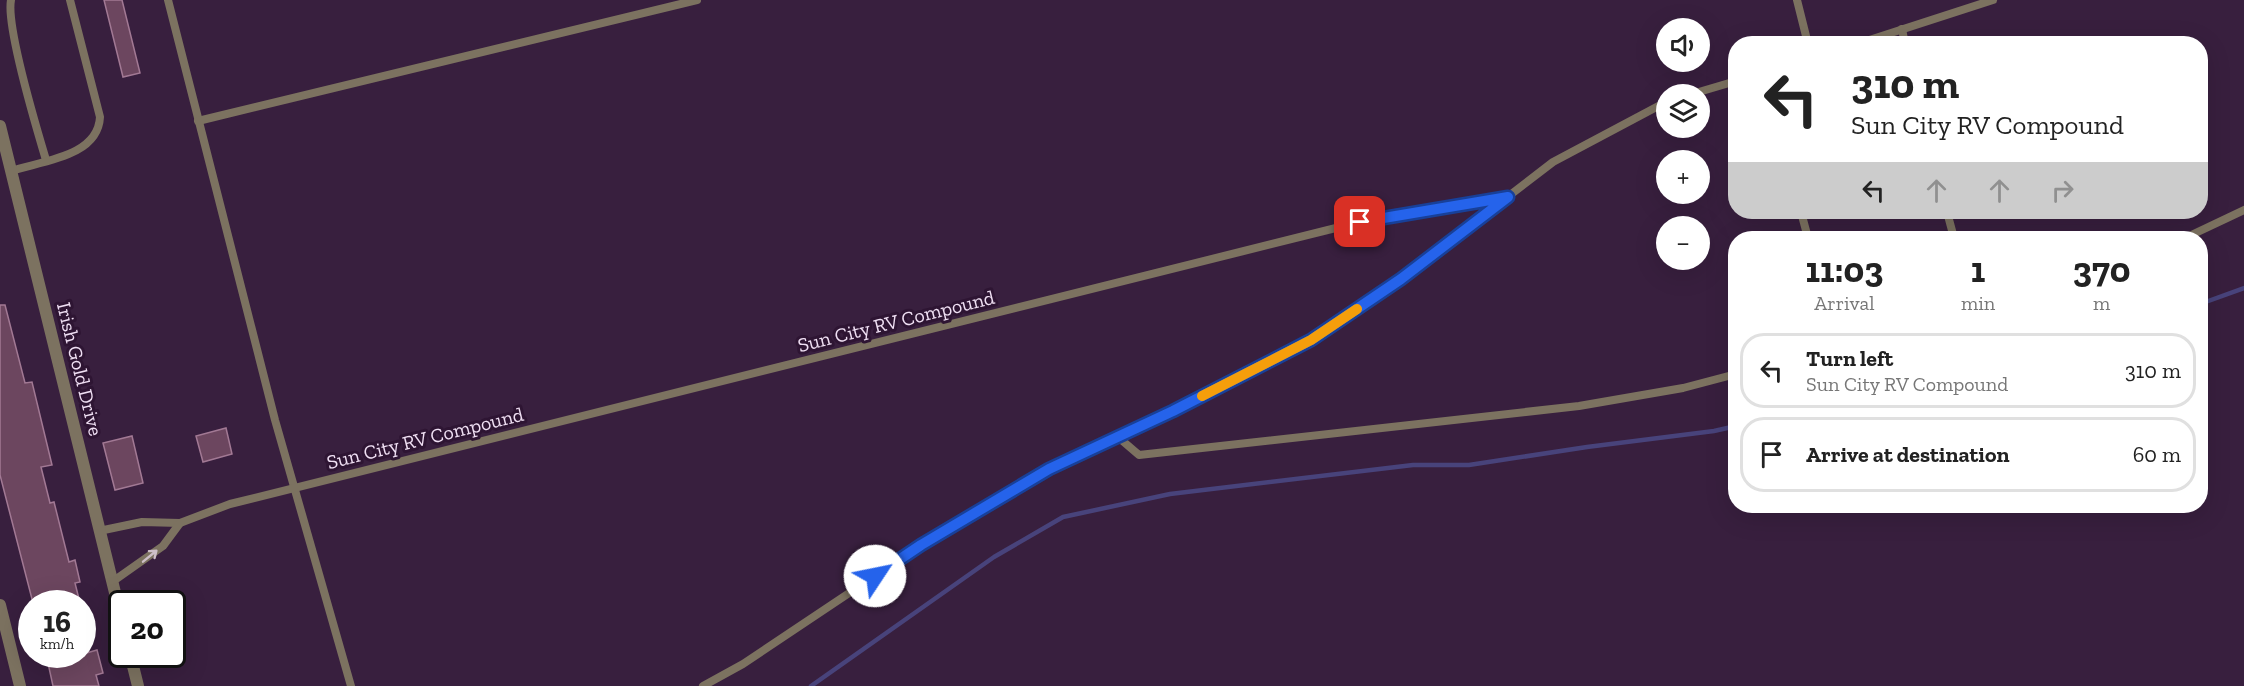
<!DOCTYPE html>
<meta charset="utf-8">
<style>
body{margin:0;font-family:"Zilla Slab",serif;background:#f2f2f2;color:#222;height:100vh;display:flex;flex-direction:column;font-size:22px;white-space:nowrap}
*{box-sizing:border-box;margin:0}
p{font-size:20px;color:#767676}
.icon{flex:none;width:33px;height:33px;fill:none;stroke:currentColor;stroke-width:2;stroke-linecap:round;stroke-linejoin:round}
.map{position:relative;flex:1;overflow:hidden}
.sheet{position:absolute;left:1728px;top:231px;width:480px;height:282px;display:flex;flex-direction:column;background:#fff;border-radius:24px;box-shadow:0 6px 24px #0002}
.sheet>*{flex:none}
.banner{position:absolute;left:1728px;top:36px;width:480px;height:183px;border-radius:24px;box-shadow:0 6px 24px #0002;background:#fff;color:#222;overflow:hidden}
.fabs{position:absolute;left:1656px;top:18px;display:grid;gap:12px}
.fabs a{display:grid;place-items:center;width:54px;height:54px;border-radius:50%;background:#fff;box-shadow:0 6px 24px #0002;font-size:30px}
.speed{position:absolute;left:18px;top:590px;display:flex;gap:12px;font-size:30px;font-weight:700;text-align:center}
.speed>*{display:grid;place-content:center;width:78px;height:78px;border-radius:50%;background:#fff;box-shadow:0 6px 24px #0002;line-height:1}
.speed small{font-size:15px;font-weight:400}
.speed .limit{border:3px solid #111;border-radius:9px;background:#fff;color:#111}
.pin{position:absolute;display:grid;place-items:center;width:51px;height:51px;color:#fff;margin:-26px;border-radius:12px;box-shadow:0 3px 9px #0006}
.me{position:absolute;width:66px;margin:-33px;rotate:56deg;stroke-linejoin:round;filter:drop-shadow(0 0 4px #0008)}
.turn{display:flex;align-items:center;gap:21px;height:126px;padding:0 24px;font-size:27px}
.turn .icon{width:78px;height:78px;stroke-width:2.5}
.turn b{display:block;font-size:42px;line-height:51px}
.lanes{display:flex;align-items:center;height:57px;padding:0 24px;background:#0003;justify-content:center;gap:30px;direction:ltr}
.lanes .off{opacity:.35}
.eta{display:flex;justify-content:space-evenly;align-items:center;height:102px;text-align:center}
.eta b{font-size:36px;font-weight:700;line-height:42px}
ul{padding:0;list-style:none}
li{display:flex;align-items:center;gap:18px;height:75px;margin:0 12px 9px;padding:0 12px;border:3px solid #e0e0e0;border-radius:24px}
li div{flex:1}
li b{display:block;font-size:22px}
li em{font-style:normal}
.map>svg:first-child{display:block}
</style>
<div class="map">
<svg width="2244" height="686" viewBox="0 0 2244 686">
<rect width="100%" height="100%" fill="#381f3e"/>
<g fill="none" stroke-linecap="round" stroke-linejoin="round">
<g stroke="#48437b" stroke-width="4.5">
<path d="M 2200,304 L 2244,288"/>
<path d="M 811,686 L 994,557 L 1063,517 L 1170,494 L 1413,465 L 1469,465 L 1587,447 L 1714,431 L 1736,426"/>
</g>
</g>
<g fill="#6c465f" stroke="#a27994" stroke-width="1.5">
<path d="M 104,0 L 122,0 L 140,73 L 123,77 Z"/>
<path d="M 0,305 L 5,305 L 25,383 L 32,382 L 52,465 L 41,467 L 50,503 L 54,502 L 69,562 L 75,560 L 80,582 L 75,583 L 80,603 L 33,603 L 0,475 Z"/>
<path d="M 226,428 L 232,454 L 203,462 L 196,436 Z"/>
<path d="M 132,436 L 143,483 L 115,490 L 103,443 Z"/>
<path d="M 97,650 L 103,673 L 96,675 L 99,686 L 53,686 L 46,654 L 83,654 Z"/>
</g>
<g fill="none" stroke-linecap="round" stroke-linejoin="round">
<g stroke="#7c7260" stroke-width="8">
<path d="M 11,0 C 6,26 37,130 46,160"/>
<path d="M 168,0 L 275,420 L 351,686"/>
<path d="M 1797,0 L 1808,44"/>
<path d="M 1902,29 L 1905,44"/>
<path d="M 1857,44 L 1993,0"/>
<path d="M 1692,94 L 1736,81"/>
<path d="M 198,121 L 697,0"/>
<path d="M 11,171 C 41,161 98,157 100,117 L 70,0"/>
<path d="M 1801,212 L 1808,238"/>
<path d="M 1947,212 L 1954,238"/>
<path d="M 2185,238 L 2244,210"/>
<path d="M 1118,437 L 1139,455 L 1579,406 L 1683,388 L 1736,374"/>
<path d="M 99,531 L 142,522 L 180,523"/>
<path d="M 112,582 L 163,546 L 180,523 L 230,504 L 1380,217 L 1508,197"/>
<path d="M 703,686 L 743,664 L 921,545 L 1049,469 L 1173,411 L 1311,340 L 1401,279 L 1553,162 L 1666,102"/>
</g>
<g stroke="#7c7260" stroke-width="12">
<path d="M 0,126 L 122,621"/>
<path d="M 0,605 L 20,686"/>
<path d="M 130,654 L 138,686"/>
</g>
</g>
<defs><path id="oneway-shaft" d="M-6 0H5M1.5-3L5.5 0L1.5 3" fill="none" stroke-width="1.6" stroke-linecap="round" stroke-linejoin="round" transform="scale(1.5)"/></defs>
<use stroke="#cdbfc8" href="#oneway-shaft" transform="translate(150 556) rotate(-39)"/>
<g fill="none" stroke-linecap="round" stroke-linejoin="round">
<defs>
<path id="route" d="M 875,576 L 921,545 L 1049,469 L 1173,411 L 1311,340 L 1401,279 L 1508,197 L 1360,222"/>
</defs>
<use href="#route" stroke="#184099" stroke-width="15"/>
<use href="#route" stroke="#2563eb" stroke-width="10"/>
<path stroke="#f59e0b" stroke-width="10" d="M 1202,396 L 1311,340 L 1357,309"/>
</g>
<g text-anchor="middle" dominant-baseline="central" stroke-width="6" stroke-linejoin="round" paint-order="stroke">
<g font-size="20" fill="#f0e0f4" stroke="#2e1533">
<text transform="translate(896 321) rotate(-14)">Sun City RV Compound</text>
<text transform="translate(80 369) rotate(76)">Irish Gold Drive</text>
<text transform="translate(425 438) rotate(-14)">Sun City RV Compound</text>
</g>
</g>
</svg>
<div class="fabs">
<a><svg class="icon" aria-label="sound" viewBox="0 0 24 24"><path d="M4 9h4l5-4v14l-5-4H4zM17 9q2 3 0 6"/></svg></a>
<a><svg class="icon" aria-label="layers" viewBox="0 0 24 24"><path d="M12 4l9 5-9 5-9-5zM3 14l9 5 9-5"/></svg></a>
<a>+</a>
<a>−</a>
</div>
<div class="speed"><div>16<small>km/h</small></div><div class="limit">20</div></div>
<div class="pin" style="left:1360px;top:222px;background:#d93025"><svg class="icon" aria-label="arrive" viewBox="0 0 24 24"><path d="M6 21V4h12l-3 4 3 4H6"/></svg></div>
<svg class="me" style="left:875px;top:576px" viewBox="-20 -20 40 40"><circle r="19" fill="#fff"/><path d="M0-13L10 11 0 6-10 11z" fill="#2563eb"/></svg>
<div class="banner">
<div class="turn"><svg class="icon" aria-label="left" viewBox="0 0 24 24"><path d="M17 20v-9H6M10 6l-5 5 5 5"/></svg><div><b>310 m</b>Sun City RV Compound</div></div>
<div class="lanes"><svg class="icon" aria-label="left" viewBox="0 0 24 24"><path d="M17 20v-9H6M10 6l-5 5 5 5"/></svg><svg class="icon off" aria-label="ahead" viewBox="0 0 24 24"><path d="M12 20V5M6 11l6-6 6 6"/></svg><svg class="icon off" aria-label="ahead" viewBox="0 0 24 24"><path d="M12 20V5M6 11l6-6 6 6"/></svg><svg class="icon off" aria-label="right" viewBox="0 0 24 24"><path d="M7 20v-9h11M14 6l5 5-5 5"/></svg></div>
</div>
<section class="sheet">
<div class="eta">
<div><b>11:03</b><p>Arrival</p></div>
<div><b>1</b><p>min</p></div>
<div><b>370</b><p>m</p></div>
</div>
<ul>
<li><svg class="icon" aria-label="left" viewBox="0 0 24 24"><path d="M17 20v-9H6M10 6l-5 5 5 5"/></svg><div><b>Turn left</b><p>Sun City RV Compound</p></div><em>310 m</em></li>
<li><svg class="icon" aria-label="arrive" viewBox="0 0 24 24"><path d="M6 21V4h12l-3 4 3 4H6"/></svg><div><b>Arrive at destination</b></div><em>60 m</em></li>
</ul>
</section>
</div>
